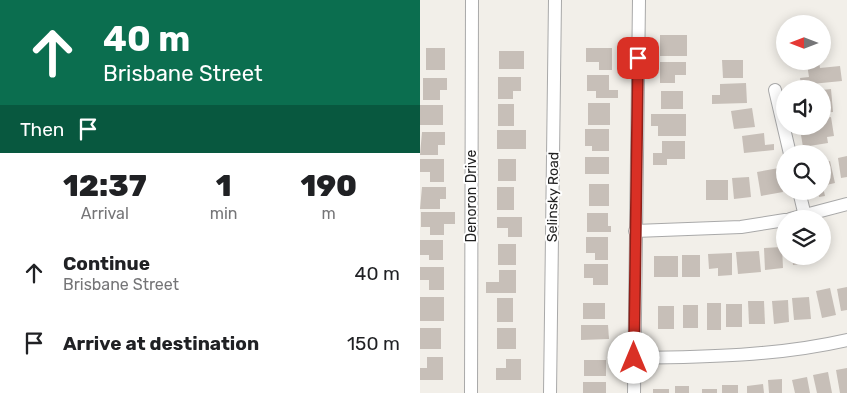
<!DOCTYPE html>
<style>
body{margin:0;font-family:Rubik,sans-serif;background:#f6f6f6;color:#202124;height:100vh;display:flex;flex-direction:column;font-size:19px;white-space:nowrap}
*{box-sizing:border-box;margin:0}
p{font-size:16px;color:#757577}
.icon{flex:none;width:28px;height:28px;fill:none;stroke:currentColor;stroke-width:2;stroke-linecap:round;stroke-linejoin:round}
.map{position:relative;flex:1;overflow:hidden}
.details{display:flex;flex-direction:column;background:#fff;width:420px}
.details>*{flex:none}
.top-card{background:#0b6e4f;color:#fff;overflow:hidden}
.needle{width:32px;rotate:270deg}
.buttons{position:absolute;left:356px;top:15px;display:grid;gap:10px}
.buttons a{display:grid;place-items:center;width:55px;height:55px;border-radius:50%;background:#fff;box-shadow:0 2px 12px #0003;font-size:25px}
.pin{position:absolute;display:grid;place-items:center;width:42px;height:42px;color:#fff;margin:-21px;border-radius:10px;box-shadow:0 2px 8px #0006}
.me{position:absolute;width:55px;margin:-28px;rotate:0deg;stroke-linejoin:round;filter:drop-shadow(0 0 4px #0008)}
.turn{display:flex;align-items:center;gap:18px;height:105px;padding:0 20px;font-size:22px}
.turn .icon{width:65px;height:65px;stroke-width:2.5}
.turn b{display:block;font-size:35px;line-height:42px}
.then{display:flex;align-items:center;height:48px;padding:0 20px;background:#0003;gap:10px;font-size:19px}
.eta{display:flex;justify-content:space-evenly;align-items:center;height:85px;text-align:center}
.eta b{font-size:30px;font-weight:800;line-height:35px}
ul{padding:0;list-style:none}
li{display:flex;align-items:center;gap:15px;height:70px;padding:0 20px}
li div{flex:1}
li b{display:block;font-size:19px}
li em{font-style:normal}
main{display:flex;flex:1;min-height:0}
.map>svg:first-child{display:block}
</style>
<main>
<section class="details">
<div class="top-card">
<div class="turn"><svg class="icon" aria-label="ahead" viewBox="0 0 24 24"><path d="M12 20V5M6 11l6-6 6 6"/></svg><div><b>40 m</b>Brisbane Street</div></div>
<div class="then">Then<svg class="icon" aria-label="arrive" viewBox="0 0 24 24"><path d="M6 21V4h12l-3 4 3 4H6"/></svg></div>
</div>
<div class="eta">
<div><b>12:37</b><p>Arrival</p></div>
<div><b>1</b><p>min</p></div>
<div><b>190</b><p>m</p></div>
</div>
<ul>
<li><svg class="icon" aria-label="ahead" viewBox="0 0 24 24"><path d="M12 20V5M6 11l6-6 6 6"/></svg><div><b>Continue</b><p>Brisbane Street</p></div><em>40 m</em></li>
<li><svg class="icon" aria-label="arrive" viewBox="0 0 24 24"><path d="M6 21V4h12l-3 4 3 4H6"/></svg><div><b>Arrive at destination</b></div><em>150 m</em></li>
</ul>
</section>
<div class="map">
<svg width="427" height="393" viewBox="0 0 427 393">
<rect width="100%" height="100%" fill="#f2efe9"/>
<g fill="#c7bfb8">
<rect x="240" y="35" width="27" height="21"/>
<rect x="6" y="48" width="19" height="22"/>
<path d="M 166,48 L 192,48 L 192,70 L 179,70 L 179,62 L 166,62 Z"/>
<rect x="79" y="51" width="25" height="18"/>
<path d="M 302,60 L 323,60 L 323,78 L 303,78 Z"/>
<path d="M 240,62 L 266,62 L 266,75 L 255,75 L 255,83 L 240,83 Z"/>
<path d="M 399,62 L 400,68 L 420,66 L 422,81 L 381,85 L 380,78 L 389,77 L 387,64 Z"/>
<path d="M 167,75 L 189,75 L 189,90 L 198,90 L 198,98 L 176,98 L 176,91 L 167,91 Z"/>
<path d="M 78,77 L 101,77 L 101,91 L 93,91 L 93,99 L 78,99 Z"/>
<path d="M 3,78 L 27,78 L 27,90 L 20,90 L 20,100 L 3,100 Z"/>
<path d="M 326,83 L 327,103 L 292,104 L 292,95 L 300,95 L 300,84 Z"/>
<path d="M 411,89 L 413,112 L 402,113 L 402,90 Z"/>
<rect x="241" y="91" width="22" height="18"/>
<rect x="168" y="103" width="22" height="22"/>
<rect x="78" y="104" width="16" height="22"/>
<rect x="0" y="105" width="23" height="20"/>
<path d="M 332,108 L 335,127 L 314,129 L 311,111 Z"/>
<path d="M 231,114 L 266,114 L 266,136 L 238,136 L 238,126 L 231,126 Z"/>
<path d="M 411,117 L 414,136 L 407,137 L 408,143 L 383,147 L 381,135 L 391,134 L 390,126 L 402,126 L 402,119 Z"/>
<path d="M 165,129 L 189,129 L 189,151 L 172,151 L 172,146 L 165,146 Z"/>
<rect x="77" y="130" width="29" height="19"/>
<path d="M 2,132 L 25,132 L 25,145 L 18,145 L 18,155 L 0,155 Z"/>
<path d="M 344,133 L 345,145 L 354,144 L 354,150 L 324,153 L 322,136 Z"/>
<path d="M 242,141 L 265,141 L 265,159 L 247,159 L 247,165 L 233,165 L 233,153 L 242,153 Z"/>
<path d="M 427,156 L 427,177 L 421,178 L 418,158 Z"/>
<rect x="165" y="157" width="24" height="17"/>
<path d="M 0,159 L 24,159 L 24,182 L 10,182 L 10,172 L 0,172 Z"/>
<rect x="78" y="159" width="18" height="22"/>
<path d="M 410,161 L 415,183 L 402,186 L 402,163 Z"/>
<path d="M 359,168 L 363,192 L 341,196 L 337,172 Z"/>
<path d="M 329,177 L 331,197 L 314,199 L 312,178 Z"/>
<rect x="286" y="180" width="22" height="20"/>
<rect x="169" y="184" width="20" height="22"/>
<path d="M 2,187 L 26,187 L 26,199 L 20,199 L 20,209 L 0,209 Z"/>
<rect x="77" y="187" width="17" height="23"/>
<path d="M 403,187 L 405,196 L 399,197 L 398,191 L 402,191 Z"/>
<path d="M 1,212 L 35,212 L 35,224 L 24,224 L 24,235 L 10,235 L 10,227 L 1,227 Z"/>
<path d="M 167,213 L 188,213 L 188,226 L 191,226 L 191,232 L 167,232 Z"/>
<path d="M 77,217 L 102,217 L 102,237 L 88,237 L 88,228 L 77,228 Z"/>
<path d="M 166,237 L 188,237 L 188,260 L 175,260 L 175,253 L 166,253 Z"/>
<path d="M 0,240 L 23,240 L 23,260 L 9,260 L 9,255 L 0,255 Z"/>
<rect x="78" y="244" width="18" height="21"/>
<path d="M 362,247 L 363,268 L 345,270 L 344,248 Z"/>
<path d="M 339,251 L 341,272 L 318,274 L 316,252 Z"/>
<path d="M 312,253 L 312,275 L 298,276 L 298,268 L 289,269 L 288,254 Z"/>
<rect x="262" y="255" width="18" height="22"/>
<rect x="234" y="256" width="24" height="21"/>
<path d="M 372,256 L 395,256 L 395,262 L 373,265 Z"/>
<path d="M 164,264 L 188,264 L 188,285 L 173,285 L 173,278 L 164,278 Z"/>
<path d="M 0,267 L 24,267 L 24,290 L 9,290 L 9,280 L 0,280 Z"/>
<path d="M 79,270 L 96,270 L 96,293 L 66,293 L 66,282 L 79,282 Z"/>
<path d="M 427,287 L 427,310 L 421,311 L 417,289 Z"/>
<path d="M 410,288 L 416,315 L 402,318 L 396,291 Z"/>
<rect x="0" y="297" width="24" height="24"/>
<path d="M 389,297 L 391,319 L 374,320 L 372,298 Z"/>
<rect x="77" y="298" width="16" height="24"/>
<path d="M 368,300 L 369,322 L 354,324 L 352,301 Z"/>
<path d="M 328,301 L 344,301 L 345,324 L 329,324 Z"/>
<rect x="163" y="303" width="22" height="16"/>
<rect x="287" y="303" width="14" height="27"/>
<rect x="306" y="304" width="16" height="23"/>
<rect x="263" y="305" width="15" height="23"/>
<rect x="238" y="306" width="16" height="23"/>
<path d="M 161,325 L 188,325 L 189,339 L 161,340 Z"/>
<rect x="0" y="328" width="21" height="21"/>
<rect x="77" y="328" width="19" height="21"/>
<path d="M 7,357 L 23,357 L 23,380 L 0,380 L 0,368 L 7,368 Z"/>
<path d="M 86,359 L 101,359 L 101,380 L 76,380 L 76,368 L 86,368 Z"/>
<rect x="164" y="360" width="22" height="16"/>
<path d="M 427,368 L 427,393 L 420,393 L 416,370 Z"/>
<path d="M 408,372 L 412,393 L 397,393 L 393,375 Z"/>
<path d="M 387,377 L 390,393 L 375,393 L 372,380 Z"/>
<path d="M 362,379 L 362,393 L 349,393 L 348,380 Z"/>
<rect x="163" y="382" width="23" height="11"/>
<path d="M 343,384 L 344,393 L 327,393 L 327,386 Z"/>
<rect x="302" y="385" width="16" height="8"/>
<rect x="255" y="386" width="14" height="7"/>
<rect x="233" y="389" width="16" height="4"/>
<rect x="282" y="389" width="15" height="4"/>
</g>
<g fill="none" stroke-linecap="round" stroke-linejoin="round">
<defs>
<g id="street">
<path d="M 355,90 L 370,154"/>
<path d="M 379,191 L 385,216"/>
<path d="M 370,219 L 427,204"/>
<path d="M 215,231 L 321,227 L 365,220"/>
<path d="M 215,358 C 286,357 357,356 427,340"/>
<path d="M 51,393 L 52,0"/>
<path d="M 130,393 L 135,0"/>
<path d="M 214,393 L 219,0"/>
</g>
</defs>
<use href="#street" stroke="#a9a9a9" stroke-width="14"/>
<use href="#street" stroke="#fff" stroke-width="12"/>
</g>
<g fill="none" stroke-linecap="round" stroke-linejoin="round">
<defs>
<path id="route" d="M 214,358 L 218,58"/>
</defs>
<use href="#route" stroke="#8d1f18" stroke-width="12"/>
<use href="#route" stroke="#d93025" stroke-width="9"/>
</g>
<g text-anchor="middle" dominant-baseline="central" stroke-width="4" stroke-linejoin="round" paint-order="stroke">
<g font-size="14" fill="#222" stroke="#fff">
<text transform="translate(51 196) rotate(-90)">Denoron Drive</text>
<text transform="translate(133 197) rotate(-89)">Selinsky Road</text>
</g>
</g>
</svg>
<div class="buttons">
<a><svg class="needle" viewBox="-14 -14 28 28"><path d="M0-13l5 13h-10z" fill="#e53935"/><path d="M0 13l5-13h-10z" fill="#757577"/></svg></a>
<a><svg class="icon" aria-label="sound" viewBox="0 0 24 24"><path d="M4 9h4l5-4v14l-5-4H4zM17 9q2 3 0 6"/></svg></a>
<a><svg class="icon" aria-label="search" viewBox="0 0 24 24"><circle cx="10" cy="10" r="6"/><path d="M15 15l6 6"/></svg></a>
<a><svg class="icon" aria-label="layers" viewBox="0 0 24 24"><path d="M12 4l9 5-9 5-9-5zM3 14l9 5 9-5"/></svg></a>
</div>
<div class="pin" style="left:218px;top:58px;background:#d93025"><svg class="icon" aria-label="arrive" viewBox="0 0 24 24"><path d="M6 21V4h12l-3 4 3 4H6"/></svg></div>
<svg class="me" style="left:214px;top:358px" viewBox="-20 -20 40 40"><circle r="19" fill="#fff"/><path d="M0-13L10 11 0 6-10 11z" fill="#d93025"/></svg>
</div>
</main>
